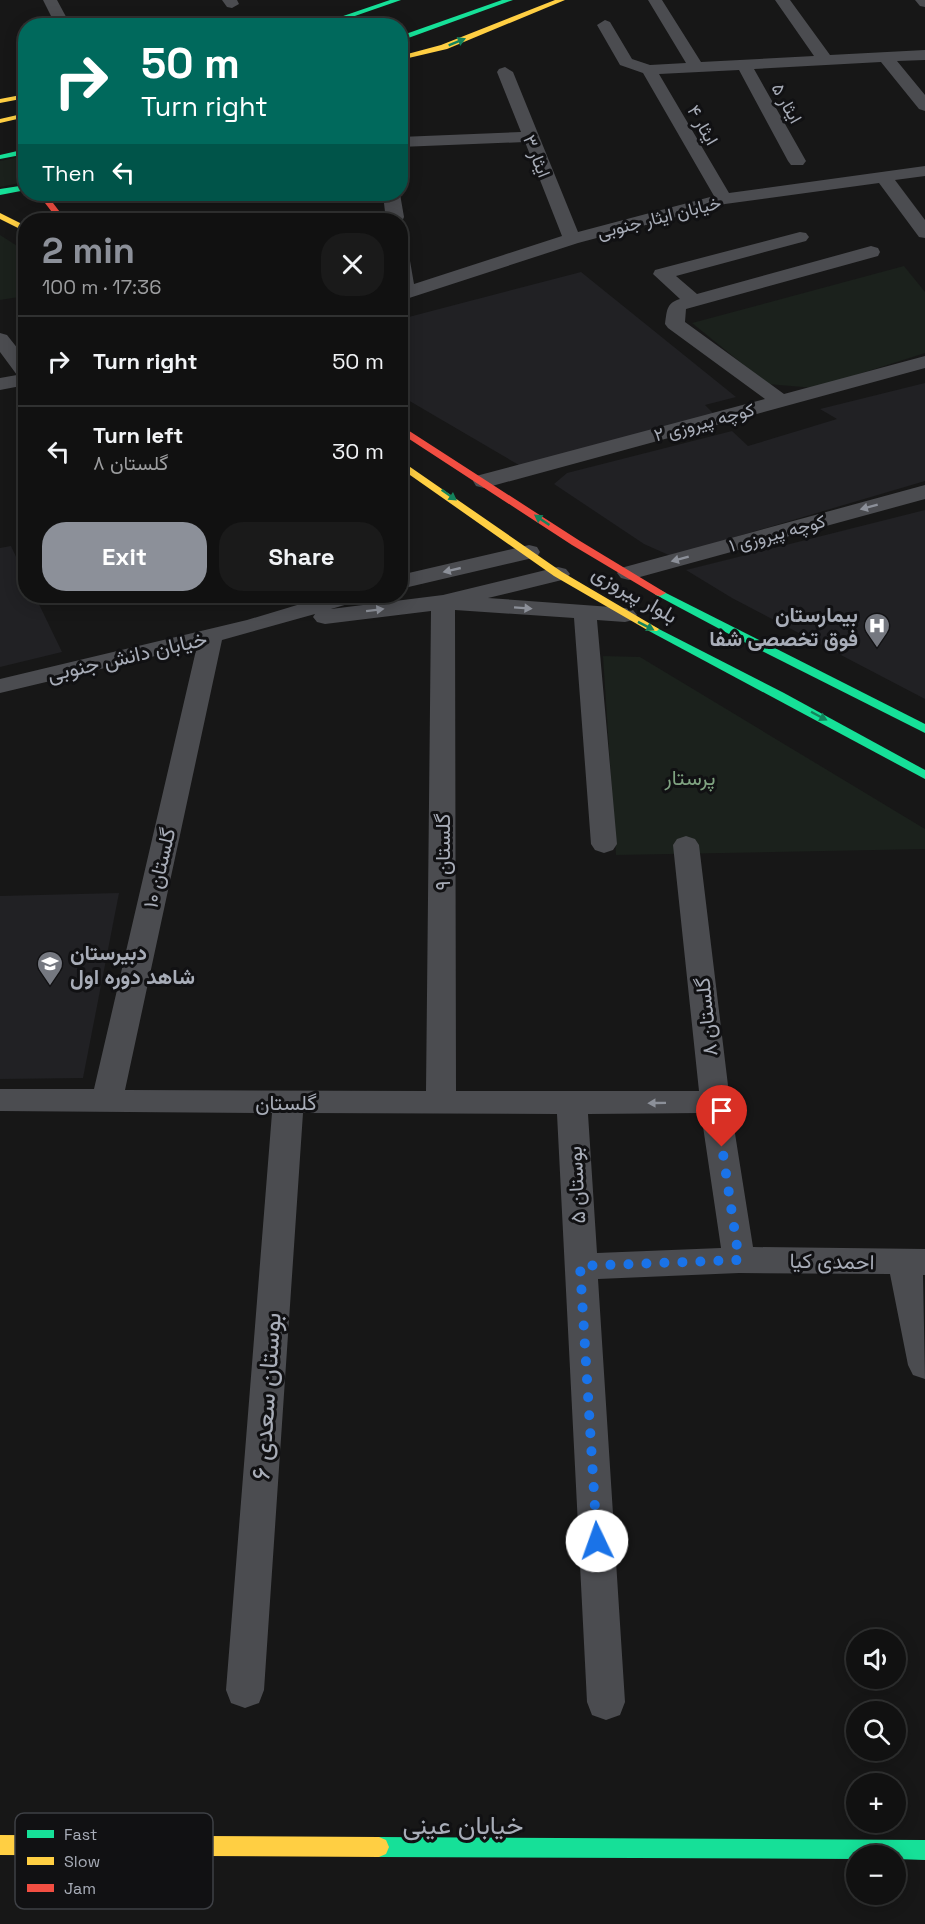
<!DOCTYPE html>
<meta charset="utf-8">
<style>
body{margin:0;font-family:"Space Grotesk",Vazirmatn,sans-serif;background:#1a1a1a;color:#f1f3f6;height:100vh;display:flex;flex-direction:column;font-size:22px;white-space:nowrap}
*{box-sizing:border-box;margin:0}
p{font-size:20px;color:#9c9d9f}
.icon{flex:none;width:33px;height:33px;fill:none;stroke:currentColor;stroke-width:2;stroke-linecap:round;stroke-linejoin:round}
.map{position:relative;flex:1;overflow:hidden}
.panel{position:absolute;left:18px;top:213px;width:390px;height:390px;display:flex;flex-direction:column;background:#111;border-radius:24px;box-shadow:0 3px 15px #0003,0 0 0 2px #303131}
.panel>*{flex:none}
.banner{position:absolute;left:18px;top:18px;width:390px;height:183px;border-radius:24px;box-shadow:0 3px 15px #0003,0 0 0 2px #303131;background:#00695c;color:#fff;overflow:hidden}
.fabs{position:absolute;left:846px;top:1629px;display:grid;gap:12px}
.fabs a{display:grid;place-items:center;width:60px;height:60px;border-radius:50%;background:#111;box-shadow:0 3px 15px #0003,0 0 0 2px #303131;font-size:30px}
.pin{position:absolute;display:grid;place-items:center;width:51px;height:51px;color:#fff;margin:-62px -26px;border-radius:50% 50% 50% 0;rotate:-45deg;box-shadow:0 0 6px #0007}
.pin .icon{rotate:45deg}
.me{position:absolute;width:66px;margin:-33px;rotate:357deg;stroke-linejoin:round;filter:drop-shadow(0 0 4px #0008)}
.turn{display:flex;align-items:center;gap:21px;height:126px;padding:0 24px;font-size:27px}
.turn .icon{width:78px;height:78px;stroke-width:2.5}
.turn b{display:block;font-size:42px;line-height:51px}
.then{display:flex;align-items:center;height:57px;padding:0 24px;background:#0003;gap:12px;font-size:22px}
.round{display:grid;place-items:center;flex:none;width:63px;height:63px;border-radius:24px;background:#1a1a1a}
.headline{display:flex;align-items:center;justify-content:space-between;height:102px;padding:0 24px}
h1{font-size:36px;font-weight:600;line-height:45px;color:#8c9099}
.button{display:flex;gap:12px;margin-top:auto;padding:12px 24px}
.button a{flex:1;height:69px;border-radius:24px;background:#8c9099;color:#fff;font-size:24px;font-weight:600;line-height:69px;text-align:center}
.button a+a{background:#1a1a1a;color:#f1f3f6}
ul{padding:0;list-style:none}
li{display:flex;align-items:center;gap:18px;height:90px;padding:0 24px;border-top:2px solid #303131}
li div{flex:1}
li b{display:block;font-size:22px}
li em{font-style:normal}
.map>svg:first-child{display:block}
</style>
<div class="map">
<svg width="925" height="1924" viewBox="0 0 925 1924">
<rect width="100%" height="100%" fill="#171717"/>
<g fill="#212124">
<path d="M 581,272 L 736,397 L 705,405 L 717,417 L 524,468 L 401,396 L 401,319 Z"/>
<path d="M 925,383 L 925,481 L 671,556 L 644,544 L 554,484 L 567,473 L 732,431 L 748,446 L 837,419 L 820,409 Z"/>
<path d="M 925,510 L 925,699 L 732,598 L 686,570 Z"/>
<path d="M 11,546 L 25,576 L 26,596 L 35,596 L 62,652 L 0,667 L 0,548 Z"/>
<path d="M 119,893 L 83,1078 L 0,1079 L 0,896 Z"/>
</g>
<g fill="#1b211c">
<path d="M 25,156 L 25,182 L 0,187 L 0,161 Z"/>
<path d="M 0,235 L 25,251 L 25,296 L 0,300 Z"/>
<path d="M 904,266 L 925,292 L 925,353 L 815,388 L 767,384 L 692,323 Z"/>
<path d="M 603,656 L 640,657 L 925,829 L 925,849 L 616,855 Z"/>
</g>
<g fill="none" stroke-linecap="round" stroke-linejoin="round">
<g fill="#4b4c50" fill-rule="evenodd">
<path d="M 43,0 L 57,0 L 71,26 L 56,26 Z"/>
<path d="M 222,0 L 237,0 L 239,4 L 232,8 L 227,7 Z"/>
<path d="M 648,0 L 662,0 L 701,62 L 814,56 L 775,0 L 790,0 L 830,55 L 925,50 L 925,60 L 897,61 L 925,95 L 925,111 L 919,109 L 881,62 L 754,69 L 806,161 L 803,165 L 791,165 L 788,161 L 739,70 L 659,74 L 729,193 L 925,166 L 925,176 L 895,180 L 925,220 L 925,238 L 919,237 L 879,183 L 725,204 L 578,243 L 400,301 L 400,250 L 407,251 L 409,255 L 414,284 L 562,236 L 525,142 L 400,147 L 400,137 L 521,132 L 497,72 L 499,69 L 505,67 L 513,72 L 578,232 L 714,196 L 643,73 L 620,65 L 597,25 L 605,20 L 610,22 L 632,59 L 650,65 L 686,63 Z"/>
<path d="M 915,0 L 925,0 L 925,7 L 920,6 Z"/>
<path d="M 141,194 L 247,194 L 248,195 L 245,199 L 239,200 L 150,203 L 144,202 Z"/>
<path d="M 383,194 L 400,194 L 404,217 L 401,224 L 400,220 L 343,220 L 346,216 L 385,212 Z"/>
<path d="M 800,232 L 806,233 L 809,237 L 806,241 L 676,276 L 697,294 L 871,246 L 878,248 L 880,252 L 878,256 L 686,309 L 685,322 L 784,394 L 925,356 L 925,368 L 492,486 L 484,488 L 476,486 L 473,481 L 476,476 L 765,399 L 668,328 L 665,324 C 667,311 666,303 680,299 L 653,274 L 655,270 Z"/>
<path d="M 0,333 L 7,335 L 26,359 L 26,385 L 0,390 L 0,378 L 17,375 L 0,352 Z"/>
<path d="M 925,485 L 925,499 L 629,580 L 621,578 L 617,573 L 621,568 Z"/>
<path d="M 529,545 L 537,547 L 540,552 L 537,557 L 400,589 L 400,575 Z"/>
<path d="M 558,567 L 566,569 L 570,574 L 566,579 L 488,598 L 625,608 L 633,610 L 637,615 L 633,620 L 625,622 L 597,620 L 617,844 L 613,850 L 604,853 L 595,850 L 591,844 L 574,618 L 455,610 L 456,1091 L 699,1091 L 673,845 L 677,839 L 686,836 L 695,839 L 699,845 L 730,1102 L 753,1247 L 925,1249 L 925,1275 L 923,1275 L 925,1379 L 913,1375 L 908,1365 L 890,1274 L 739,1273 L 598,1279 L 625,1702 L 620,1715 L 606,1720 L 592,1715 L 587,1702 L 557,1114 L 303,1113 L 264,1690 L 259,1703 L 245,1708 L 231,1703 L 226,1690 L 272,1113 L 0,1111 L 0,1089 L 94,1089 L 197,646 L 0,693 L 0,679 L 247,620 L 327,596 L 362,596 L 358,601 L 331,609 L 443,595 ZM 431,611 L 426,1091 L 125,1090 L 222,640 L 315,614 L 313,617 L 317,622 L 325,624 ZM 701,1113 L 721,1248 L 597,1253 L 588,1114 Z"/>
</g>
<g fill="#16e098" fill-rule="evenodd">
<path d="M 390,0 L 401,0 L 326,26 L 314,26 Z"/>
<path d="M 502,0 L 513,0 L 400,41 L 400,36 Z"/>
<path d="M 26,149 L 26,154 L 0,159 L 0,155 Z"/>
<path d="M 26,185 L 26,190 L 0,195 L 0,189 Z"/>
<path d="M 660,590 L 925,724 L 925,733 L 744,642 L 656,595 L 654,593 Z"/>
<path d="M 653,626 L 784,693 L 925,770 L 925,779 L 649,631 L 647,629 Z"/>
<path d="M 379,1837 L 925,1840 L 925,1860 L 896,1859 L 896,1856 L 856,1856 L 856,1859 L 379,1857 L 372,1854 L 369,1847 L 372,1840 Z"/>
</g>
<g fill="#ffcf43" fill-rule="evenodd">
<path d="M 555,0 L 565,0 L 447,49 L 400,60 L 400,56 L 441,45 Z"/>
<path d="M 26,94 L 26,98 L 0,103 L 0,99 Z"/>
<path d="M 26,113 L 26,117 L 0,123 L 0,119 Z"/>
<path d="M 0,213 L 26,226 L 26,232 L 0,219 Z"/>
<path d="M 400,460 L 562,572 L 659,629 L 657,631 L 649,631 L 554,576 L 400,468 Z"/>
<path d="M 0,1835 L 379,1837 L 386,1840 L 389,1847 L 386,1854 L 379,1857 L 0,1855 Z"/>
</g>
<g fill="#f24e42" fill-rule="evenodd">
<path d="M 43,194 L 51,194 L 53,203 L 66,220 L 58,220 L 45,203 Z"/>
<path d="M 400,425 L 580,541 L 666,593 L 660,596 L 656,595 L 572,545 L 400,433 Z"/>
</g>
</g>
<defs><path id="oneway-solid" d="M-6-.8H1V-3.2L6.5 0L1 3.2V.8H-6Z" transform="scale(1.5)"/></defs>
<g fill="#14835c">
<use href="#oneway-solid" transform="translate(457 42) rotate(-22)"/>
<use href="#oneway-solid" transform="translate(449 495) rotate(35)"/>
<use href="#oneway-solid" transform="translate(542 520) rotate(-146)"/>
<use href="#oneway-solid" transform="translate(646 626) rotate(27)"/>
<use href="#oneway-solid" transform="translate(819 716) rotate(28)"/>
</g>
<g fill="#8c9099">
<use href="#oneway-solid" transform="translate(869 507) rotate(165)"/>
<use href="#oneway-solid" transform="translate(680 559) rotate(165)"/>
<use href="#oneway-solid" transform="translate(452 570) rotate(167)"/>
<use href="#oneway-solid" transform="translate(523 608) rotate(4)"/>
<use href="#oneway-solid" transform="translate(375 610) rotate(-7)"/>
<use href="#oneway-solid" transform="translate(657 1103) rotate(179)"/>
</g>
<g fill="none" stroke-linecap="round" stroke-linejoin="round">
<path stroke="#1a73e8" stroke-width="10" stroke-dasharray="0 18" d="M 597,1541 L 580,1266 L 739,1260 L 722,1147"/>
</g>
<defs>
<symbol id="hospital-pin" viewBox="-11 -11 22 30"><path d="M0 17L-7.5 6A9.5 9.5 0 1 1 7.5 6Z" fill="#757880" stroke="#111113"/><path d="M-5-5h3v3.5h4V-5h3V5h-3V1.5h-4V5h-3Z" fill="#fff"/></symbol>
<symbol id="school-pin" viewBox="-11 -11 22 30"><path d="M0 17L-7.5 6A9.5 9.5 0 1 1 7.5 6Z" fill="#757880" stroke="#111113"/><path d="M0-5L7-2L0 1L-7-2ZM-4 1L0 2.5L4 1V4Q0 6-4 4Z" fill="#fff"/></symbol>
</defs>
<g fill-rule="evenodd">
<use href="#hospital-pin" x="862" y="611" width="30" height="40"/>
<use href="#school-pin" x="35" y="949" width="30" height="40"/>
</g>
<g text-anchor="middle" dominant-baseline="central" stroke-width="6" stroke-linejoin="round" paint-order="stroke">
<g font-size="18" fill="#a8adb8" stroke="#111113">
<text transform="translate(787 103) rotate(61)">ایثار ۵</text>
<text transform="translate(703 125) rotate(60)">ایثار ۴</text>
<text transform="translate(537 156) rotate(68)">ایثار ۳</text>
<text transform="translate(659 217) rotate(-14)">خیابان ایثار جنوبی</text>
<text transform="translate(704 422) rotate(-15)">کوچه پیروزی ۲</text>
<text transform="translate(777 533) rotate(-15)">کوچه پیروزی ۱</text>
</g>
<g font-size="21" fill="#a8adb8" stroke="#111113">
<text transform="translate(635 594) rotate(30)">بلوار پیروزی</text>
<text transform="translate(127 656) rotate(-13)">خیابان دانش جنوبی</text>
<text transform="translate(442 852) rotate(-90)">گلستان ۹</text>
<text transform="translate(159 868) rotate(-77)">گلستان ۱۰</text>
<text transform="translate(706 1017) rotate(-96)">گلستان ۸</text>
<text x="286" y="1102">گلستان</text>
<text transform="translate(576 1185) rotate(-93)">بوستان ۵</text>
<text transform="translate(832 1261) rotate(1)">احمدی کیا</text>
</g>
<g font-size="21" font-weight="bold" fill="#a8adb8" stroke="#111113" text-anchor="end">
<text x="858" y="614">بیمارستان<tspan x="858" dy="24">فوق تخصصی شفا</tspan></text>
<text x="70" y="952" text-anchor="start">دبیرستان<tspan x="70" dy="24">شاهد دوره اول</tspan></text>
</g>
<g font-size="21" fill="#7fa381" stroke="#111113">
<text x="690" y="777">پرستار</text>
</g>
<g font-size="26" fill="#a8adb8" stroke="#111113">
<text transform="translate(266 1396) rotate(-86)">بوستان سعدی ۶</text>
<text x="463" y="1825">خیابان عینی</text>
</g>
</g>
<rect x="15" y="1813" width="198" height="96" rx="9" fill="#111113" stroke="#3e4045" stroke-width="1.5"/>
<rect x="27" y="1830" width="27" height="8" fill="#16e098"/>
<rect x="27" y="1857" width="27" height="8" fill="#ffcf43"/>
<rect x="27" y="1884" width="27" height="8" fill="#f24e42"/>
<g font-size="16" fill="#a8adb8">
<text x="64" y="1840">Fast</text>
<text x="64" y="1867">Slow</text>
<text x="64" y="1894">Jam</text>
</g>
</svg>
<div class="fabs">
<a><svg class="icon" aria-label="sound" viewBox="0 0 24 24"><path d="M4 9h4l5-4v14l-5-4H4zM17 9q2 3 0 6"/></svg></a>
<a><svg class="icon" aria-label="search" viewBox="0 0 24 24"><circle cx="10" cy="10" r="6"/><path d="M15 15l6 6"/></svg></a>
<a>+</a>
<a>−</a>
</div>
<div class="pin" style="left:722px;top:1147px;background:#d93025"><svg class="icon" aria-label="arrive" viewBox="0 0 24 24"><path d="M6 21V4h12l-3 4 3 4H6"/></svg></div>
<svg class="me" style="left:597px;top:1541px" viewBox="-20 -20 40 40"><circle r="19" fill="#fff"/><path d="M0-13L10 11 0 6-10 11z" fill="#1a73e8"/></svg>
<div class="banner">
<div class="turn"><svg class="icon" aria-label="right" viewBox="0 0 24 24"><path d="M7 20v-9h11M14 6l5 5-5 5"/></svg><div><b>50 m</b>Turn right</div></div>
<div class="then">Then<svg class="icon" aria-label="left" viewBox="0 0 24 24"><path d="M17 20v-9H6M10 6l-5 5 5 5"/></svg></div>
</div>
<section class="panel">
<div class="headline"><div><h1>2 min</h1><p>100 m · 17:36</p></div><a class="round"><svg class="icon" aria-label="close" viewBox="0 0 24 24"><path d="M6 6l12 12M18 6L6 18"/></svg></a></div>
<ul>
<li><svg class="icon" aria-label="right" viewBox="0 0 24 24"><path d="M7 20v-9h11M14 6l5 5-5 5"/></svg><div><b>Turn right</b></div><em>50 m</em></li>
<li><svg class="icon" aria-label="left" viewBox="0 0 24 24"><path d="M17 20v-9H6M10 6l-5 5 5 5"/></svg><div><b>Turn left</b><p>گلستان ۸</p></div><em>30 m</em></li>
</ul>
<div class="button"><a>Exit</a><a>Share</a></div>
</section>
</div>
